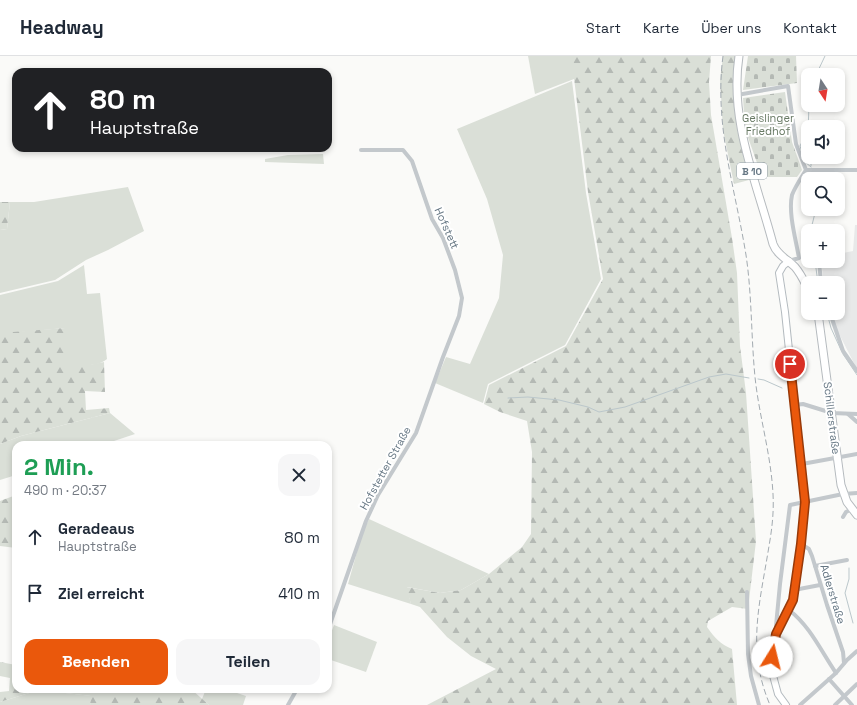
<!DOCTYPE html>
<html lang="de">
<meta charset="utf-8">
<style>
body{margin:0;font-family:"Space Grotesk",sans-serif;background:#f6f6f7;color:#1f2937;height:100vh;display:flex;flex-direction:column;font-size:15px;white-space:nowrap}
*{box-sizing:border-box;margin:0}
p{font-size:13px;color:#747a83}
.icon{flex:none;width:22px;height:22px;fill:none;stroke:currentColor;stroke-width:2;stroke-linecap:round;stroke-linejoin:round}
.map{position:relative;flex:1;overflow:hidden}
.panel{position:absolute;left:12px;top:385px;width:320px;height:252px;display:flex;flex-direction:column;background:#fff;border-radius:12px;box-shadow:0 2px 6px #0003}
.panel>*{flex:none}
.top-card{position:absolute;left:12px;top:12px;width:320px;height:84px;border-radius:12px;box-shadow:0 2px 6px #0003;background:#202124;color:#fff;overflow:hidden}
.needle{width:26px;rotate:168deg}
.tools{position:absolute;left:801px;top:12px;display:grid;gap:8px}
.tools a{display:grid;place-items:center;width:44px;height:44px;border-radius:8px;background:#fff;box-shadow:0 2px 6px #0003;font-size:20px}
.pin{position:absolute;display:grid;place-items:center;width:34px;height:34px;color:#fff;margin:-17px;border:2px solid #fff;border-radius:50%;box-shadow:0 1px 4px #0007}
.me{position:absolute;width:44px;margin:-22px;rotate:9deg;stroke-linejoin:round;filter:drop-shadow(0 0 3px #0008)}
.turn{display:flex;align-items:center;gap:14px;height:84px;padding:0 12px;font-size:18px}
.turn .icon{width:52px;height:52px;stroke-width:2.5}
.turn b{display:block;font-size:28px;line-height:34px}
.round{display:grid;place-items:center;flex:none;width:42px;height:42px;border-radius:12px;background:#f6f6f7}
.headline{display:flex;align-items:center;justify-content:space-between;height:68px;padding:0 12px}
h1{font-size:24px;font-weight:700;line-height:30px;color:#1e9e55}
.button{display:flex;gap:8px;margin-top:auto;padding:8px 12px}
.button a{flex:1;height:46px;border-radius:12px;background:#ea580c;color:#fff;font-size:16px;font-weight:700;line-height:46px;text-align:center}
.button a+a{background:#f6f6f7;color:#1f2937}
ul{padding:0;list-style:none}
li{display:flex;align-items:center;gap:12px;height:56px;padding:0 12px}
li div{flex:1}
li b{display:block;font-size:15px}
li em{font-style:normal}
header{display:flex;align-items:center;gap:24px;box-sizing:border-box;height:56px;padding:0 20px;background:#fff;border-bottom:1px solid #e0e1e3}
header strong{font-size:19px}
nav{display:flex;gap:22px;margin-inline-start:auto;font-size:14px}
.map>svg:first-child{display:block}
</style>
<header>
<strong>Headway</strong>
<nav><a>Start</a><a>Karte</a><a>Über uns</a><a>Kontakt</a></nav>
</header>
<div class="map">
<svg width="857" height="649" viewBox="0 0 857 649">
<defs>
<pattern id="forest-firs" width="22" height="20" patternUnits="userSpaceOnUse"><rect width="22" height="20" fill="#dadfd7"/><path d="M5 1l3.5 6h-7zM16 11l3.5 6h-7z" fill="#b4b9b4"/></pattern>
<pattern id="cemetery-stones" width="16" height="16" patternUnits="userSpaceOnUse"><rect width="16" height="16" fill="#dadfd7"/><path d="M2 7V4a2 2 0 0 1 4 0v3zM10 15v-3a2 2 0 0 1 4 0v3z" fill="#b4b9b4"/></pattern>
</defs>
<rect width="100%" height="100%" fill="#fafaf8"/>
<path fill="#e8e9e9" d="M 855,169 L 857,169 L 857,313 L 835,270 L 832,257 L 838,257 L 838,227 L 824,227 L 821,205 L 838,205 L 838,198 L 853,195 Z"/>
<g fill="#dadfd7">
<path d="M 528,0 L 574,0 L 574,23 L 535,38 Z"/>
<path d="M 572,25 L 586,137 L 601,223 L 565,289 L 488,328 L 483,347 L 435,327 L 446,301 L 470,308 L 499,242 L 503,199 L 487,143 L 457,73 Z"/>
<path d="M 323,98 L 324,108 L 265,106 L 265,103 L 288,99 Z"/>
<path d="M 128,131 L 144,175 L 108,194 L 86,204 L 55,224 L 0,237 L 0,174 L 7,173 L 10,146 L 34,146 Z"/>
<path d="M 84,209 L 87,238 L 100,237 L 107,303 C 97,312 77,309 64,309 L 65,272 L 0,278 L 0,239 L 58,225 Z"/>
<path d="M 110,357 L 135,378 L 102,389 L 16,389 L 16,419 L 0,424 L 0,388 L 21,380 Z"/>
<path d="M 369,463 L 489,518 L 461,534 L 440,537 L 407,531 L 411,548 L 348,528 L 362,478 Z"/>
<path d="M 334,569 L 377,586 L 366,616 L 328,603 L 328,585 Z"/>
<path d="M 206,633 L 225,633 L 246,640 L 243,649 L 209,649 L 202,643 Z"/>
<path d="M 39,634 L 92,640 L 90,649 L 0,649 L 0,646 Z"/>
</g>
<g fill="url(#forest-firs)">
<path d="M 574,0 L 711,0 L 709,26 L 711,59 L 732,182 L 737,217 L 740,290 L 746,337 L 756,485 L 748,553 L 732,551 L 708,565 L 707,571 C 715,582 720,588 732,593 L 737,649 L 427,649 L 496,613 L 471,600 L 447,581 L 420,551 L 411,548 L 406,531 L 440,537 L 461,534 L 489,518 L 522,491 L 531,478 L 532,396 L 527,365 L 500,356 L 484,348 L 489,329 L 566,290 L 603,223 L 588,136 L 573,14 Z"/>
<path d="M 723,0 L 737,0 L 733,26 L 737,73 L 749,124 L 734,128 L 723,74 L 720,24 Z"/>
<path d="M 0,146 L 10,146 L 7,173 L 0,174 Z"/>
<path d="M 65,272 L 65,309 L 89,309 L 104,306 L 105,336 L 85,335 L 86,354 L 109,352 L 110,357 L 21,380 L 0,388 L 0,277 Z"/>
<path d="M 16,439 L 16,492 L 0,490 L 0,445 Z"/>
<path d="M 0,606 L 16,609 L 16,633 L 191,633 L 209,649 L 90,649 L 91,640 L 39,634 L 0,646 L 0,636 L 9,635 L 10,622 L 0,620 Z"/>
</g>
<g fill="url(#cemetery-stones)">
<path d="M 748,0 L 796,0 L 797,27 L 743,34 Z"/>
<path d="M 785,36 L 792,86 L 802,114 L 797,121 L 762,121 L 745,73 L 743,42 Z"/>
</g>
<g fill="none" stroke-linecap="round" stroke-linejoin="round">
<g stroke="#bbc7cb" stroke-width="1">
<path d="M 816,19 L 825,0"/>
<path d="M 808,77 L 809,49"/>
<path d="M 808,83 L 802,86 L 800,90 L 805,106 L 811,111"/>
<path d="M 811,101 L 811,110"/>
<path d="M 811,123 L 811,118"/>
<path d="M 813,175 L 812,169 L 816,153"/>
<path d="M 815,205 L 818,227"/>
<path d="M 827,257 L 831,272 L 841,294"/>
<path d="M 843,298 L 857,319"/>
<path d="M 758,323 L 764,324 L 782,332"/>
<path d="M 508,342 L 528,341 L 559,344 L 588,351 L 599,356 L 625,351 L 709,321 L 726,318 L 749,322"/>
<path d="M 849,512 L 849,523 L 845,537 L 853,567"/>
</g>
<defs>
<path id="secondary" d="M 786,649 L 778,638 L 772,616 L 773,593 L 776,579 L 793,544 L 801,488 L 805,446 L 785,256 L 779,217 L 783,210 L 789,205"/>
<g id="primary">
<path d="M 739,0 C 729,65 757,127 773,188 C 777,199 787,203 795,211 C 801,218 804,225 808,233"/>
<path d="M 818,257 L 841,429 L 847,446 L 857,459"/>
</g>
</defs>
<use href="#secondary" stroke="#b3babf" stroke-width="8"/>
<use href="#primary" stroke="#b5babe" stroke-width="9"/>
<g stroke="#c3c8cc" stroke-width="4">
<path d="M 737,39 L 788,30 L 796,88 L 806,114"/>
<path d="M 806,114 L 857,114"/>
<path d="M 789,205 L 799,202 C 796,184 788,157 792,139 C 795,131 801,122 806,114"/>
<path d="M 819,205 L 821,227"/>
<path d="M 830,257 L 843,295 L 857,315"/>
<path d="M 795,349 L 803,348 L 832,357 L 857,358"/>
<path d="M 848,358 L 857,366"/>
<path d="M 802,408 L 857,398"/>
<path d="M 843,461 L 846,456 L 852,453"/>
<path d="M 801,488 L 809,493 L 812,500 L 827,549 L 843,596 L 844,607"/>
<path d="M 815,510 L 847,504"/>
<path d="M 794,534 L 820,529"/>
<path d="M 747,536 L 748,598 L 751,620 L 759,649"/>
<path d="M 789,554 C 810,570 821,595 836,617"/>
<path d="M 328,574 L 366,465 L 378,439 L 416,377 L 443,301 L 459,260 L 462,242 L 455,214 L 443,182 L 432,163 L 412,105 L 403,94 L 361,94"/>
<path d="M 778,575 L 776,570 L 780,528 L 790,449 L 843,438 L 857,437"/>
<path d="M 829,623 L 852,649"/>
<path d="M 288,649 L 297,633"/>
<path d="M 800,649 L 836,617 L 847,604 L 857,595"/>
<path d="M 835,649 L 857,628"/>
</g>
<use href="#secondary" stroke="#fff" stroke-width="6"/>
<use href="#primary" stroke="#fff" stroke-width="7"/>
<path stroke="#a2aab0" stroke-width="1" stroke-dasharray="6 3" stroke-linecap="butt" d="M 723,0 C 714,70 735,131 746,199 C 752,239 751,280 755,321 C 759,360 771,398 773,438 C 774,456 772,473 769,490 C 760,547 746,593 770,649"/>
</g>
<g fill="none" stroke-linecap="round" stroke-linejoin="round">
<defs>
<path id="route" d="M 772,601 L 776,578 L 793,544 L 801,488 L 805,446 L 790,308"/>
</defs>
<use href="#route" stroke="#983908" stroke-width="10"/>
<use href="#route" stroke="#ea580c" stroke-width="7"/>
</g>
<g text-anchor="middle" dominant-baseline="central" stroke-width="4" stroke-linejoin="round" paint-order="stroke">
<rect fill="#fff" stroke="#939fa8" stroke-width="1" x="737" y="107" width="30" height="16" rx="3"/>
<g font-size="10" font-weight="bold" fill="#657683">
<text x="752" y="115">B 10</text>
</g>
<g font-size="11" fill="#687a64" stroke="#fff">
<text x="768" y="62">Geislinger<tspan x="768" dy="13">Friedhof</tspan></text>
</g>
<g font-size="11" fill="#657683" stroke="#fff">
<text transform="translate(447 172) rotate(66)">Hofstett</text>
<text transform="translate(832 362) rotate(83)">Schillerstraße</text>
<text transform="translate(385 412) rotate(-61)">Hofstetter Straße</text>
<text transform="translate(833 538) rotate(73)">Adlerstraße</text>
</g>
</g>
</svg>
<div class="tools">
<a><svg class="needle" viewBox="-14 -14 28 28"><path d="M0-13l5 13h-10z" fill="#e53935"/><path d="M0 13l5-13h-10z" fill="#747a83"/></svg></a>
<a><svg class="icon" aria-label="sound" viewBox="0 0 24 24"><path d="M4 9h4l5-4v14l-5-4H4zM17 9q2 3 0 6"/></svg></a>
<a><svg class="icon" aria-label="search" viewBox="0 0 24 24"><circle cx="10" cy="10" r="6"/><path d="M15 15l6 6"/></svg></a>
<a>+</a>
<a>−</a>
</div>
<div class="pin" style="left:790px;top:308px;background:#d93025"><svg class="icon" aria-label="arrive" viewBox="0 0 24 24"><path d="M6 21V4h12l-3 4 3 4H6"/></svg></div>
<svg class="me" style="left:772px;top:601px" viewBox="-20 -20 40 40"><circle r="19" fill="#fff"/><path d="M0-13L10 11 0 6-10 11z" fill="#ea580c"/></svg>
<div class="top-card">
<div class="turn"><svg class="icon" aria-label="ahead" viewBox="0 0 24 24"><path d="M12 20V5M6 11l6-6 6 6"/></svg><div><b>80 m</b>Hauptstraße</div></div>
</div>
<section class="panel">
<div class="headline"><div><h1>2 Min.</h1><p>490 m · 20:37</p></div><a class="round"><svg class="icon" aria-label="close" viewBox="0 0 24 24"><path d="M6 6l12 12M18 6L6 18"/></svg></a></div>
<ul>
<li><svg class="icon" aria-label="ahead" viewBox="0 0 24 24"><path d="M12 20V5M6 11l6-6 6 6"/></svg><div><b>Geradeaus</b><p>Hauptstraße</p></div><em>80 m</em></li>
<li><svg class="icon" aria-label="arrive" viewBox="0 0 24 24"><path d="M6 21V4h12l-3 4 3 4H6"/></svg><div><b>Ziel erreicht</b></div><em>410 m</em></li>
</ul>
<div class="button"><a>Beenden</a><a>Teilen</a></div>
</section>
</div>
